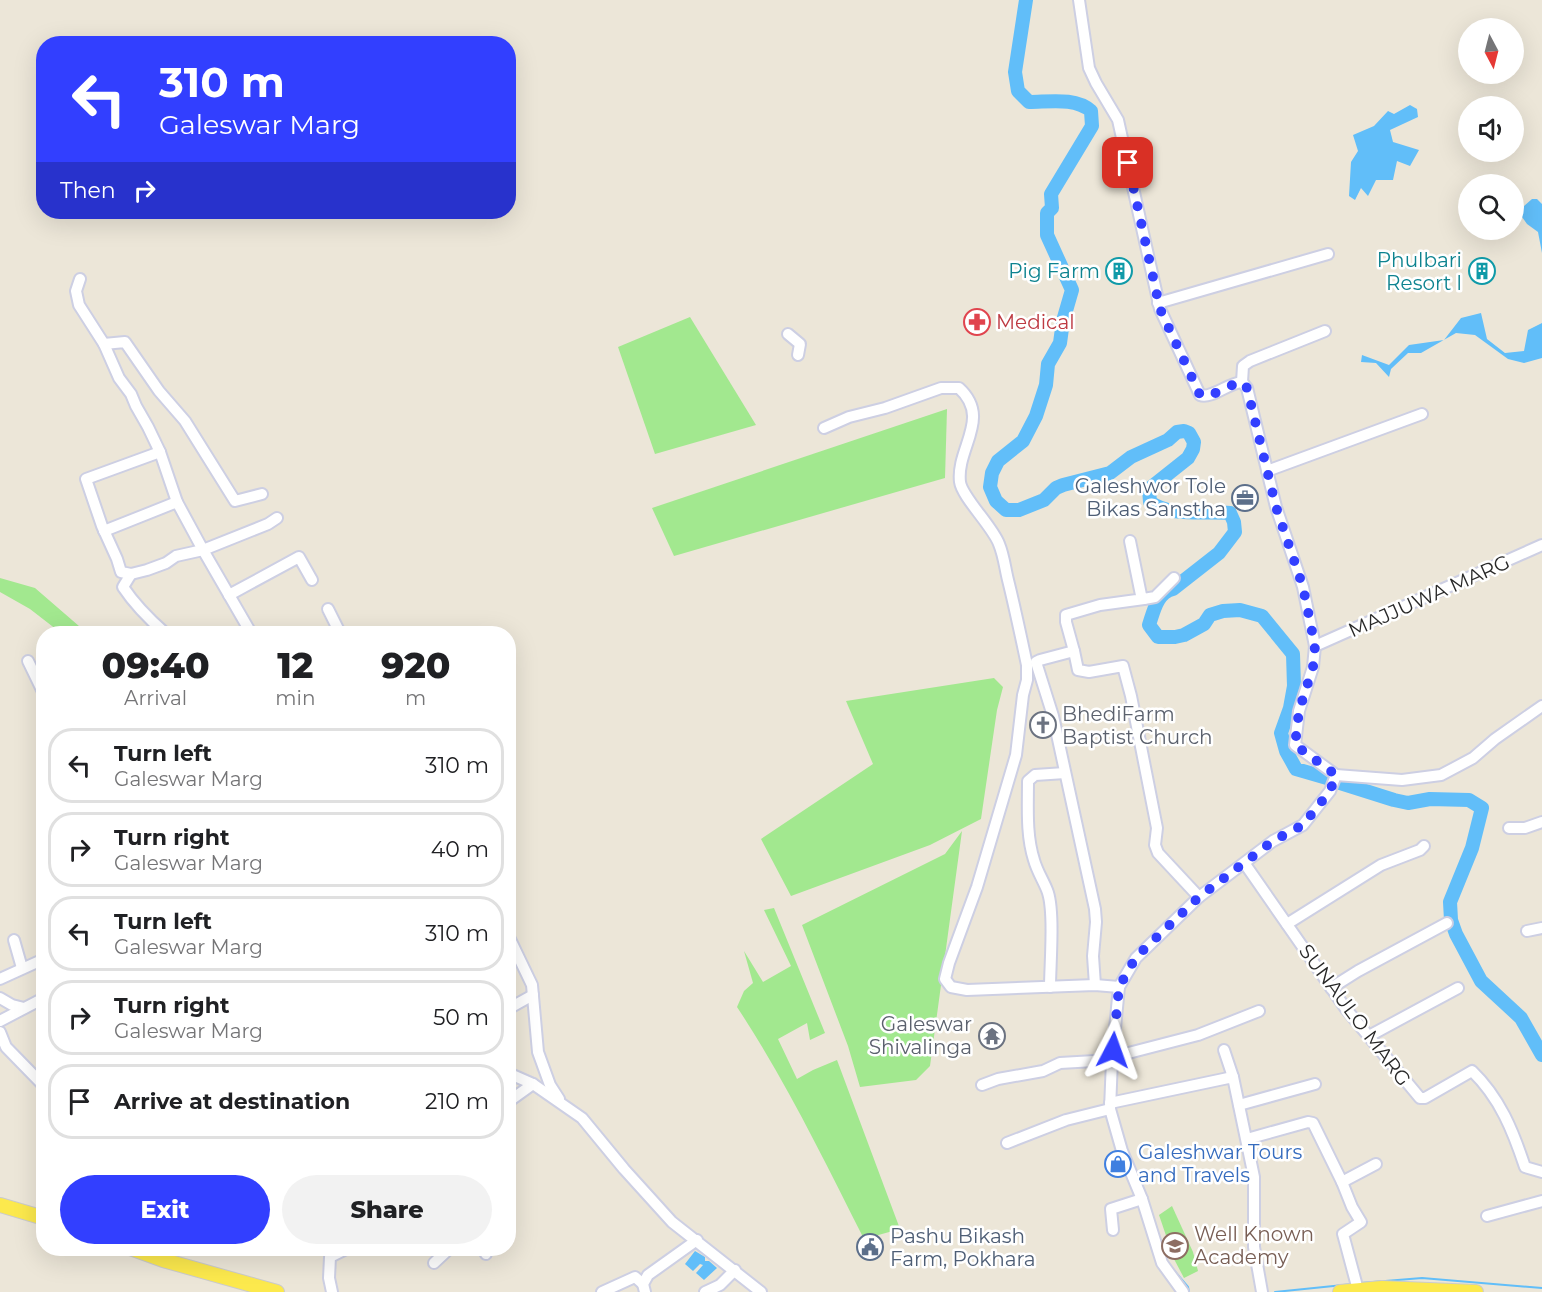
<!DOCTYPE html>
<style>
body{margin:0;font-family:Montserrat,sans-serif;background:#f2f2f2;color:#202124;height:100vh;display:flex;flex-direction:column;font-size:22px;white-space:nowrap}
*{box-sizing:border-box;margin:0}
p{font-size:20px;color:#757577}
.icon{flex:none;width:33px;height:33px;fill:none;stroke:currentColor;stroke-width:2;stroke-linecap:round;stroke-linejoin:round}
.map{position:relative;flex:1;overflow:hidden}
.sheet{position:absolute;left:36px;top:626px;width:480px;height:630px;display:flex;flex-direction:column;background:#fff;border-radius:24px;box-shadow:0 6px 24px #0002}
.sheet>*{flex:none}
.top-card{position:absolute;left:36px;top:36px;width:480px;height:183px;border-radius:24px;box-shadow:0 6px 24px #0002;background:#323fff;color:#fff;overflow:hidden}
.needle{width:39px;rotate:173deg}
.controls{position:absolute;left:1458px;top:18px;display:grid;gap:12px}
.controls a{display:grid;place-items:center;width:66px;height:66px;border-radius:50%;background:#fff;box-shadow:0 6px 24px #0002;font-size:30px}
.pin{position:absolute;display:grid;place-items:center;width:51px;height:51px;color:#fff;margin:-26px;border-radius:12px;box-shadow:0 3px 9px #0006}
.me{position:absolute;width:66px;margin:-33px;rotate:4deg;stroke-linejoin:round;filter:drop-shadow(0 0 4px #0008)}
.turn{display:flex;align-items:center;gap:21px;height:126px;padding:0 24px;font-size:27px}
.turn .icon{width:78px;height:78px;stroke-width:2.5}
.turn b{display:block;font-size:42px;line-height:51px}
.then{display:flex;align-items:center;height:57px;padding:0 24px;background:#0003;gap:12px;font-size:22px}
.eta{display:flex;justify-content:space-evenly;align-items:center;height:102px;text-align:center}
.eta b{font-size:36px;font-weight:800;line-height:42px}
.primary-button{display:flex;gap:12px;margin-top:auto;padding:12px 24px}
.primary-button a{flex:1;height:69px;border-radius:36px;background:#323fff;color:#fff;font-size:24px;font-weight:800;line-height:69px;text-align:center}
.primary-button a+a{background:#f2f2f2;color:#202124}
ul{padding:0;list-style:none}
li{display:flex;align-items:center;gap:18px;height:75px;margin:0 12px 9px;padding:0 12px;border:3px solid #e0e0e0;border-radius:24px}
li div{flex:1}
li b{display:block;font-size:22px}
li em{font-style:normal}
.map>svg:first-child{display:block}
</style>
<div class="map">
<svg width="1542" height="1292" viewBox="0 0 1542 1292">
<rect width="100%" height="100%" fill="#ece6d8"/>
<g fill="#a2e88f">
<path d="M 690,317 L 756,425 L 655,454 L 618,347 Z"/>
<path d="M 947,409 L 945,478 L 674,556 L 652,508 Z"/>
<path d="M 0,578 L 35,588 L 87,633 L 61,633 L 30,609 L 0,592 Z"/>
<path d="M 994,678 L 1003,687 L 997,710 L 981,819 L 930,845 L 791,896 L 761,839 L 873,764 L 846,701 Z"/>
<path d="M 962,831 L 930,1066 L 916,1080 L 860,1087 L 848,1046 L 802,925 L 945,854 Z"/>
<path d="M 774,908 L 825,1033 L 810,1040 L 807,1023 L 778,1039 L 797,1079 L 813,1070 L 837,1060 L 900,1229 L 864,1239 C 824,1160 786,1081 737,1007 L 744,991 L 753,983 L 744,951 L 763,982 L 791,966 L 764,910 Z"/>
<path d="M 1172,1206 L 1193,1252 L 1198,1271 L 1184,1278 L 1174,1259 L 1159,1215 Z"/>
</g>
<g fill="#61bef9">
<path d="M 1410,105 L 1417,109 L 1418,117 L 1390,130 L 1393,142 L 1419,150 L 1410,166 L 1397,161 L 1393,180 L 1376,180 L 1368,196 L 1361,188 L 1355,200 L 1349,196 L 1351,162 L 1358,151 L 1353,135 L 1374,126 L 1388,111 L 1394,114 Z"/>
<path d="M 1532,199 L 1537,199 L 1542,204 L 1542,253 L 1538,232 L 1527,224 L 1522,217 L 1523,207 Z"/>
<path d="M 1481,313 L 1487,339 L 1505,353 L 1524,351 L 1528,330 L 1542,323 L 1542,358 L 1524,363 L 1508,359 L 1475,335 L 1456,333 L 1421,353 L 1408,353 L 1391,369 L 1389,377 L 1376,363 L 1361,362 L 1362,355 L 1389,365 L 1409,345 L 1444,340 L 1461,318 Z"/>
<path d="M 695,1251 L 705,1257 L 705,1261 L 709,1261 L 717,1268 L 704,1280 L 696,1273 L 703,1265 L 700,1264 L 693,1271 L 685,1264 Z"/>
</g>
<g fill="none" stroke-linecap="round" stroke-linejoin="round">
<g stroke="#61bef9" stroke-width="2">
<path d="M 1172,1268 L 1188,1287 L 1189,1292"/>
<path d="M 1361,1283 L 1422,1278 L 1542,1288"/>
<path d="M 1275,1292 L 1353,1284"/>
</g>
<g stroke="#61bef9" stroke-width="14">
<path d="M 1026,0 L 1015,72 L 1018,91 L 1029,102 C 1049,102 1075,97 1091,111 L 1092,126 L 1051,194 L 1052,208 L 1047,213 L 1047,235 L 1072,290 L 1063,321 L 1060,343 L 1048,364 L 1046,385 L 1036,416 L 1023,441 L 998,461 L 992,473 L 990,487 L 996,501 L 1006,510 L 1019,510 L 1044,500 L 1056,488 L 1063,485 L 1110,473 L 1131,457 L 1168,440 L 1177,432 L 1184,431 L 1189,433 L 1194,442 L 1193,449 L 1188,458 L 1149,489 L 1150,502 C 1168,517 1206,511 1230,513 L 1234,522 L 1235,532 L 1219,553 L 1173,589 C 1157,593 1154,610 1149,625 L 1158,637 L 1175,637 L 1184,635 L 1204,624 L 1210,615 L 1223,611 L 1240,610 L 1262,616 L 1293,654 L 1294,686 L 1290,708 L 1281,733 L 1286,751 L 1296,769 L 1327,778"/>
<path d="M 1337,782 L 1394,800 L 1408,803 L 1430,799 L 1469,800 L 1482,808 L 1472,848 L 1450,902 L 1451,920 L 1456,934 L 1481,981 L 1521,1018 L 1542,1055"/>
</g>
<defs>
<g id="minor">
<path d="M 1079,0 L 1089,68 L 1096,83 L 1118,120 L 1160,309 L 1200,395 C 1212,399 1228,383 1242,382 L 1247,388 L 1276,507 L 1303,587 L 1315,646 L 1313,667 L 1299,711 L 1295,745 L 1336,775 L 1330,791 L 1303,825 L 1273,841 L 1199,897 L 1136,958 L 1119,987 L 1112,1060 L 1110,1109 L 1122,1151 L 1142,1199 L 1162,1263 L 1183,1292"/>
<path d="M 80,279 L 76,291 L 79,305 L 104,344 L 119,378 L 131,394 L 136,406 L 148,427 L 160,452 L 177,502 L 203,550 L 251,633"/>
<path d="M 1158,303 L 1328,254"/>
<path d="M 788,334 L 800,344 L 798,355"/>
<path d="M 104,344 L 125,342 L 159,391 L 185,421 L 235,501 L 262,494"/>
<path d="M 1242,382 L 1243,366 L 1250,361 L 1325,331"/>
<path d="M 824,428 L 849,417 L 885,408 L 941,388 L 959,388 C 992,418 956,448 960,482 C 962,497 993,527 999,544 C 1004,556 1005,568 1008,580 C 1015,608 1021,637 1027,665 L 1027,680 L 1023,695 L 1016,755 L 977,887 L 949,963 L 945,979 L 951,987 L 967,990 L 1095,985 L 1119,987"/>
<path d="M 160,452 L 86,479 L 102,526 L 117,559 L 121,572 L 131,574 L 147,570 L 166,563 L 176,556 L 203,550 L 268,524 L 277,518"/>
<path d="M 1267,471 L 1422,414"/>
<path d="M 104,531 L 177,502"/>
<path d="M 131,574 L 123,587 C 135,605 149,619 165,633"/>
<path d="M 229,595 L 299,557 L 312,580"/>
<path d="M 1144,599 L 1155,597 L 1174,578"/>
<path d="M 328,609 L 340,633"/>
<path d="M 1315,646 L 1542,545"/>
<path d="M 1074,651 L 1066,622 L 1066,615 L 1100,605 L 1144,599 L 1141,595 L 1130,541"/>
<path d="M 28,661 L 44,694"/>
<path d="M 1336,775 L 1402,780 L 1441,775 L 1473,758 L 1495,739 L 1542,706"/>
<path d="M 1509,828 L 1525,828 L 1542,822"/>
<path d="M 1245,864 L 1346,1009 L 1420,1098 L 1425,1098 L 1472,1071 C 1500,1098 1513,1131 1525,1167 L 1542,1172"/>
<path d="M 1287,924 L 1381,865 L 1420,850 L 1424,846"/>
<path d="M 1527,931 L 1542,928"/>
<path d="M 508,935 L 532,985 L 538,1052 L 550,1085 L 559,1099"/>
<path d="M 14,940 L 22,968"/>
<path d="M 0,979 L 44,959"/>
<path d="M 1095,985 L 1093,956 L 1096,922 L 1095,909 L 1053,716 L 1036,662 L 1040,660 L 1074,651 L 1078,670 L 1089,672 L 1123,666 L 1131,696 L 1157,828 L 1155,845 L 1158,853 L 1199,897"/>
<path d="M 1050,987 C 1050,965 1055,909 1047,890 C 1043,880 1037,871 1034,860 C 1026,835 1028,808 1028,781 L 1035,775 L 1065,773"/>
<path d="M 1331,988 L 1358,971 L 1447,923"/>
<path d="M 0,998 L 12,1005 L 24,1008"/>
<path d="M 508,1009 L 533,995"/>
<path d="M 0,1021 L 44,998"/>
<path d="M 0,1032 L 6,1047 L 44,1086"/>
<path d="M 1369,1036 L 1458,988"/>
<path d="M 1224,1050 L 1233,1077"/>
<path d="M 1113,1057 L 1198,1035 L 1259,1011"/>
<path d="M 508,1073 L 533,1084 L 582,1118 L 624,1169 L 672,1222 L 761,1292"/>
<path d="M 982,1085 L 998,1079 L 1043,1071 L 1060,1063 L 1112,1060"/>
<path d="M 508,1102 L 533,1084"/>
<path d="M 1110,1103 L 1233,1077 L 1254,1177 L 1254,1247 L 1262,1292"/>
<path d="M 1239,1105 L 1315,1084"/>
<path d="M 1247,1139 L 1308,1122 L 1313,1123 L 1342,1182 L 1352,1207 L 1361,1222 L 1343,1234 L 1358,1290"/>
<path d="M 1007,1143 L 1066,1120 L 1110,1109"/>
<path d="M 1342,1182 L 1376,1164"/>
<path d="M 1487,1216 L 1542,1201"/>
<path d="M 1113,1230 L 1111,1209 L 1142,1199"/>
<path d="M 482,1248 L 486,1254"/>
<path d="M 434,1263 L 450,1248"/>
<path d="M 332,1292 L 329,1278 L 330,1257 L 348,1248"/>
<path d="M 602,1292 L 635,1277 L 643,1284"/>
<path d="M 645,1292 L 643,1284 L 648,1275 L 697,1240"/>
<path d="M 705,1292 L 720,1285 L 735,1270"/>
</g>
<g id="major">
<path d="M 0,1205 L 44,1218"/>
<path d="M 130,1248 L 163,1260 L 277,1292"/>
<path d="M 1340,1292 L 1382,1288 L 1476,1292"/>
</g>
</defs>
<use href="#minor" stroke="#cdcfe3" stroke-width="14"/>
<use href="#major" stroke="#cbcbcb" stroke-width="16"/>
<use href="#minor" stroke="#fff" stroke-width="10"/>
<use href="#major" stroke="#fce94d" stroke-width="14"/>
</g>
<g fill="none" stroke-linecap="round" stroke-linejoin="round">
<path stroke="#323fff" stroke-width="10" stroke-dasharray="0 18" d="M 1113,1050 L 1119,987 L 1136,957 L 1199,897 L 1273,841 L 1303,825 L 1330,791 L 1336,775 L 1295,745 L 1299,711 L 1313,667 L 1315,646 L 1303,587 L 1276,507 L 1247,388 L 1242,382 C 1228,384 1212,399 1200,395 L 1160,309 L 1128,163"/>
</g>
<defs>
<symbol id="building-ring" viewBox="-11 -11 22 22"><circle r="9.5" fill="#fff" stroke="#0f9aa8" stroke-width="1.5"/><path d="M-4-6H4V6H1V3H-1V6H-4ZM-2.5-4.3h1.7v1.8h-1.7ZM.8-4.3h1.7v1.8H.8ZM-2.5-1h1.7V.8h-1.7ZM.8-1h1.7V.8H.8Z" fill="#0f9aa8"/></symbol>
<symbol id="pharmacy-ring" viewBox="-11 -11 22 22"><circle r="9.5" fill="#fff" stroke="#e0444e" stroke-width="1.5"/><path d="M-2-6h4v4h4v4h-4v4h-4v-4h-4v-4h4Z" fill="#e0444e"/></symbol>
<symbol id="office-ring" viewBox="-11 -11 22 22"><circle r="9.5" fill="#fff" stroke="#5c6f8a" stroke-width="1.5"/><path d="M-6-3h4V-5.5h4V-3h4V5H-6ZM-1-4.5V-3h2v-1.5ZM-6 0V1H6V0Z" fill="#5c6f8a"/></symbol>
<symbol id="church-ring" viewBox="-11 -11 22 22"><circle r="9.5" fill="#fff" stroke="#6b7280" stroke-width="1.5"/><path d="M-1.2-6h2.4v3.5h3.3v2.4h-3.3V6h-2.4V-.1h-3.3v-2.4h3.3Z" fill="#6b7280"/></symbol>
<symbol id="temple-ring" viewBox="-11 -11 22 22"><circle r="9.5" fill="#fff" stroke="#6b7280" stroke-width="1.5"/><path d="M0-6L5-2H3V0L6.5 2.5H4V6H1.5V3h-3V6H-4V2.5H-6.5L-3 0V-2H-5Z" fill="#6b7280"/></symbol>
<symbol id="shop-ring" viewBox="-11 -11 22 22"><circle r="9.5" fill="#fff" stroke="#3f7fe0" stroke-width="1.5"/><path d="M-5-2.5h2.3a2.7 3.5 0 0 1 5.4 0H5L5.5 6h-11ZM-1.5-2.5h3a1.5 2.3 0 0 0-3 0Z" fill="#3f7fe0"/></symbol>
<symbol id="school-ring" viewBox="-11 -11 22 22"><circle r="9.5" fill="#fff" stroke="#8d6e63" stroke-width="1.5"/><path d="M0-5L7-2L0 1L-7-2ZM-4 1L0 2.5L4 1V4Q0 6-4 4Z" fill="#8d6e63"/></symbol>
<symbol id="civic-ring" viewBox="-11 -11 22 22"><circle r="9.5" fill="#fff" stroke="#5c6f8a" stroke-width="1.5"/><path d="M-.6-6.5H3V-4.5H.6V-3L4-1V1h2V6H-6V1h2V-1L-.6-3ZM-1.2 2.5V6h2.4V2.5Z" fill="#5c6f8a"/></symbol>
</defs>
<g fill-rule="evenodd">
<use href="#building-ring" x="1104" y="256" width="30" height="30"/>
<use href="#building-ring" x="1467" y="256" width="30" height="30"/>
<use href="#pharmacy-ring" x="962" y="307" width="30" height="30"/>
<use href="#office-ring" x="1230" y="483" width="30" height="30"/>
<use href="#church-ring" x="1028" y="710" width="30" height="30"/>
<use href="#temple-ring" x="977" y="1021" width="30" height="30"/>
<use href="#shop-ring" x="1103" y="1149" width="30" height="30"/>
<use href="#school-ring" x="1160" y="1231" width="30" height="30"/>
<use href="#civic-ring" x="855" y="1232" width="30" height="30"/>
</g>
<g text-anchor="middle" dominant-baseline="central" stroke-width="5" stroke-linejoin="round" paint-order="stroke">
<g font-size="20" fill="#0d838f" stroke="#fff" text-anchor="end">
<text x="1462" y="260">Phulbari<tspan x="1462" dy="23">Resort l</tspan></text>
<text x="1100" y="271">Pig Farm</text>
</g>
<g font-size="20" fill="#be3a42" stroke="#fff" text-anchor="start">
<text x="996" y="322">Medical</text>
</g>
<g font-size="20" fill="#4e5e75" stroke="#fff" text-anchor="end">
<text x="1226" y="486">Galeshwor Tole<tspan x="1226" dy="23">Bikas Sanstha</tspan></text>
<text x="890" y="1236" text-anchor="start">Pashu Bikash<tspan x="890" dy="23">Farm, Pokhara</tspan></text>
</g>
<g font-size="20" fill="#282828" stroke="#fff">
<text transform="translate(1429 596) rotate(-24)">MAJJUWA MARG</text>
<text transform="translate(1355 1015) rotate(53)">SUNAULO MARG</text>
</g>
<g font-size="20" fill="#5b616d" stroke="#fff" text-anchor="start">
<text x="1062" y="714">BhediFarm<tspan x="1062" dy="23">Baptist Church</tspan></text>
<text x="972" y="1024" text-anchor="end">Galeswar<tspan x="972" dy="23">Shivalinga</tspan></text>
</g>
<g font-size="20" fill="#366cbe" stroke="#fff" text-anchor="start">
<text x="1138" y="1152">Galeshwar Tours<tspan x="1138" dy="23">and Travels</tspan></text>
</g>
<g font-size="20" fill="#785e54" stroke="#fff" text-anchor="start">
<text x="1194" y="1234">Well Known<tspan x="1194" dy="23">Academy</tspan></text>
</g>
</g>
</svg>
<div class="controls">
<a><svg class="needle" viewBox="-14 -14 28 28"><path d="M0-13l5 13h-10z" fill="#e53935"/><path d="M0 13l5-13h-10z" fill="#757577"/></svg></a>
<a><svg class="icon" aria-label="sound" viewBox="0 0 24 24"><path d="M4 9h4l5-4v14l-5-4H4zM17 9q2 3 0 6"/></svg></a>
<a><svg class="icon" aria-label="search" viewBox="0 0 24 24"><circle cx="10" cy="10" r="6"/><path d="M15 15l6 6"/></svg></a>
</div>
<div class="pin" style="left:1128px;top:163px;background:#d93025"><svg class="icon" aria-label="arrive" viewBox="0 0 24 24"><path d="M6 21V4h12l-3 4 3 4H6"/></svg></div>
<svg class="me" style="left:1113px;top:1050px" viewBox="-20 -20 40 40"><path d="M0-17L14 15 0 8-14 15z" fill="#323fff" stroke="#fff" stroke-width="4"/></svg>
<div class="top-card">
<div class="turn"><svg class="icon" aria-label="left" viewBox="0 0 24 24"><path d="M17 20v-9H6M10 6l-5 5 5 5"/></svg><div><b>310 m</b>Galeswar Marg</div></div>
<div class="then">Then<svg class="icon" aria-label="right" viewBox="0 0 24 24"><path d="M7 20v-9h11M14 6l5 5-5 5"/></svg></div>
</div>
<section class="sheet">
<div class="eta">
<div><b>09:40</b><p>Arrival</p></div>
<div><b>12</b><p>min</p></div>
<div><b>920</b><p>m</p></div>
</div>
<ul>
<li><svg class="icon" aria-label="left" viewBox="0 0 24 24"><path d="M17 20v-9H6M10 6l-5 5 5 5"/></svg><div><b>Turn left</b><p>Galeswar Marg</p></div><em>310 m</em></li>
<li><svg class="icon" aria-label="right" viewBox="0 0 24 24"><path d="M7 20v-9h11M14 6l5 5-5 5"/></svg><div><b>Turn right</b><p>Galeswar Marg</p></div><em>40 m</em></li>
<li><svg class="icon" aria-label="left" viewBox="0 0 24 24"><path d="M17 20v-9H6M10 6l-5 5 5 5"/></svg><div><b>Turn left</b><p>Galeswar Marg</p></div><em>310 m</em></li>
<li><svg class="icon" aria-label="right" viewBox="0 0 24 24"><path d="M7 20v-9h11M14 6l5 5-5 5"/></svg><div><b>Turn right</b><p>Galeswar Marg</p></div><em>50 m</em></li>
<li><svg class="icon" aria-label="arrive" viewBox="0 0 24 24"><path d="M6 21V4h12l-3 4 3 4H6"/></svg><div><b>Arrive at destination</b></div><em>210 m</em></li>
</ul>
<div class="primary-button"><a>Exit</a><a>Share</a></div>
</section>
</div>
